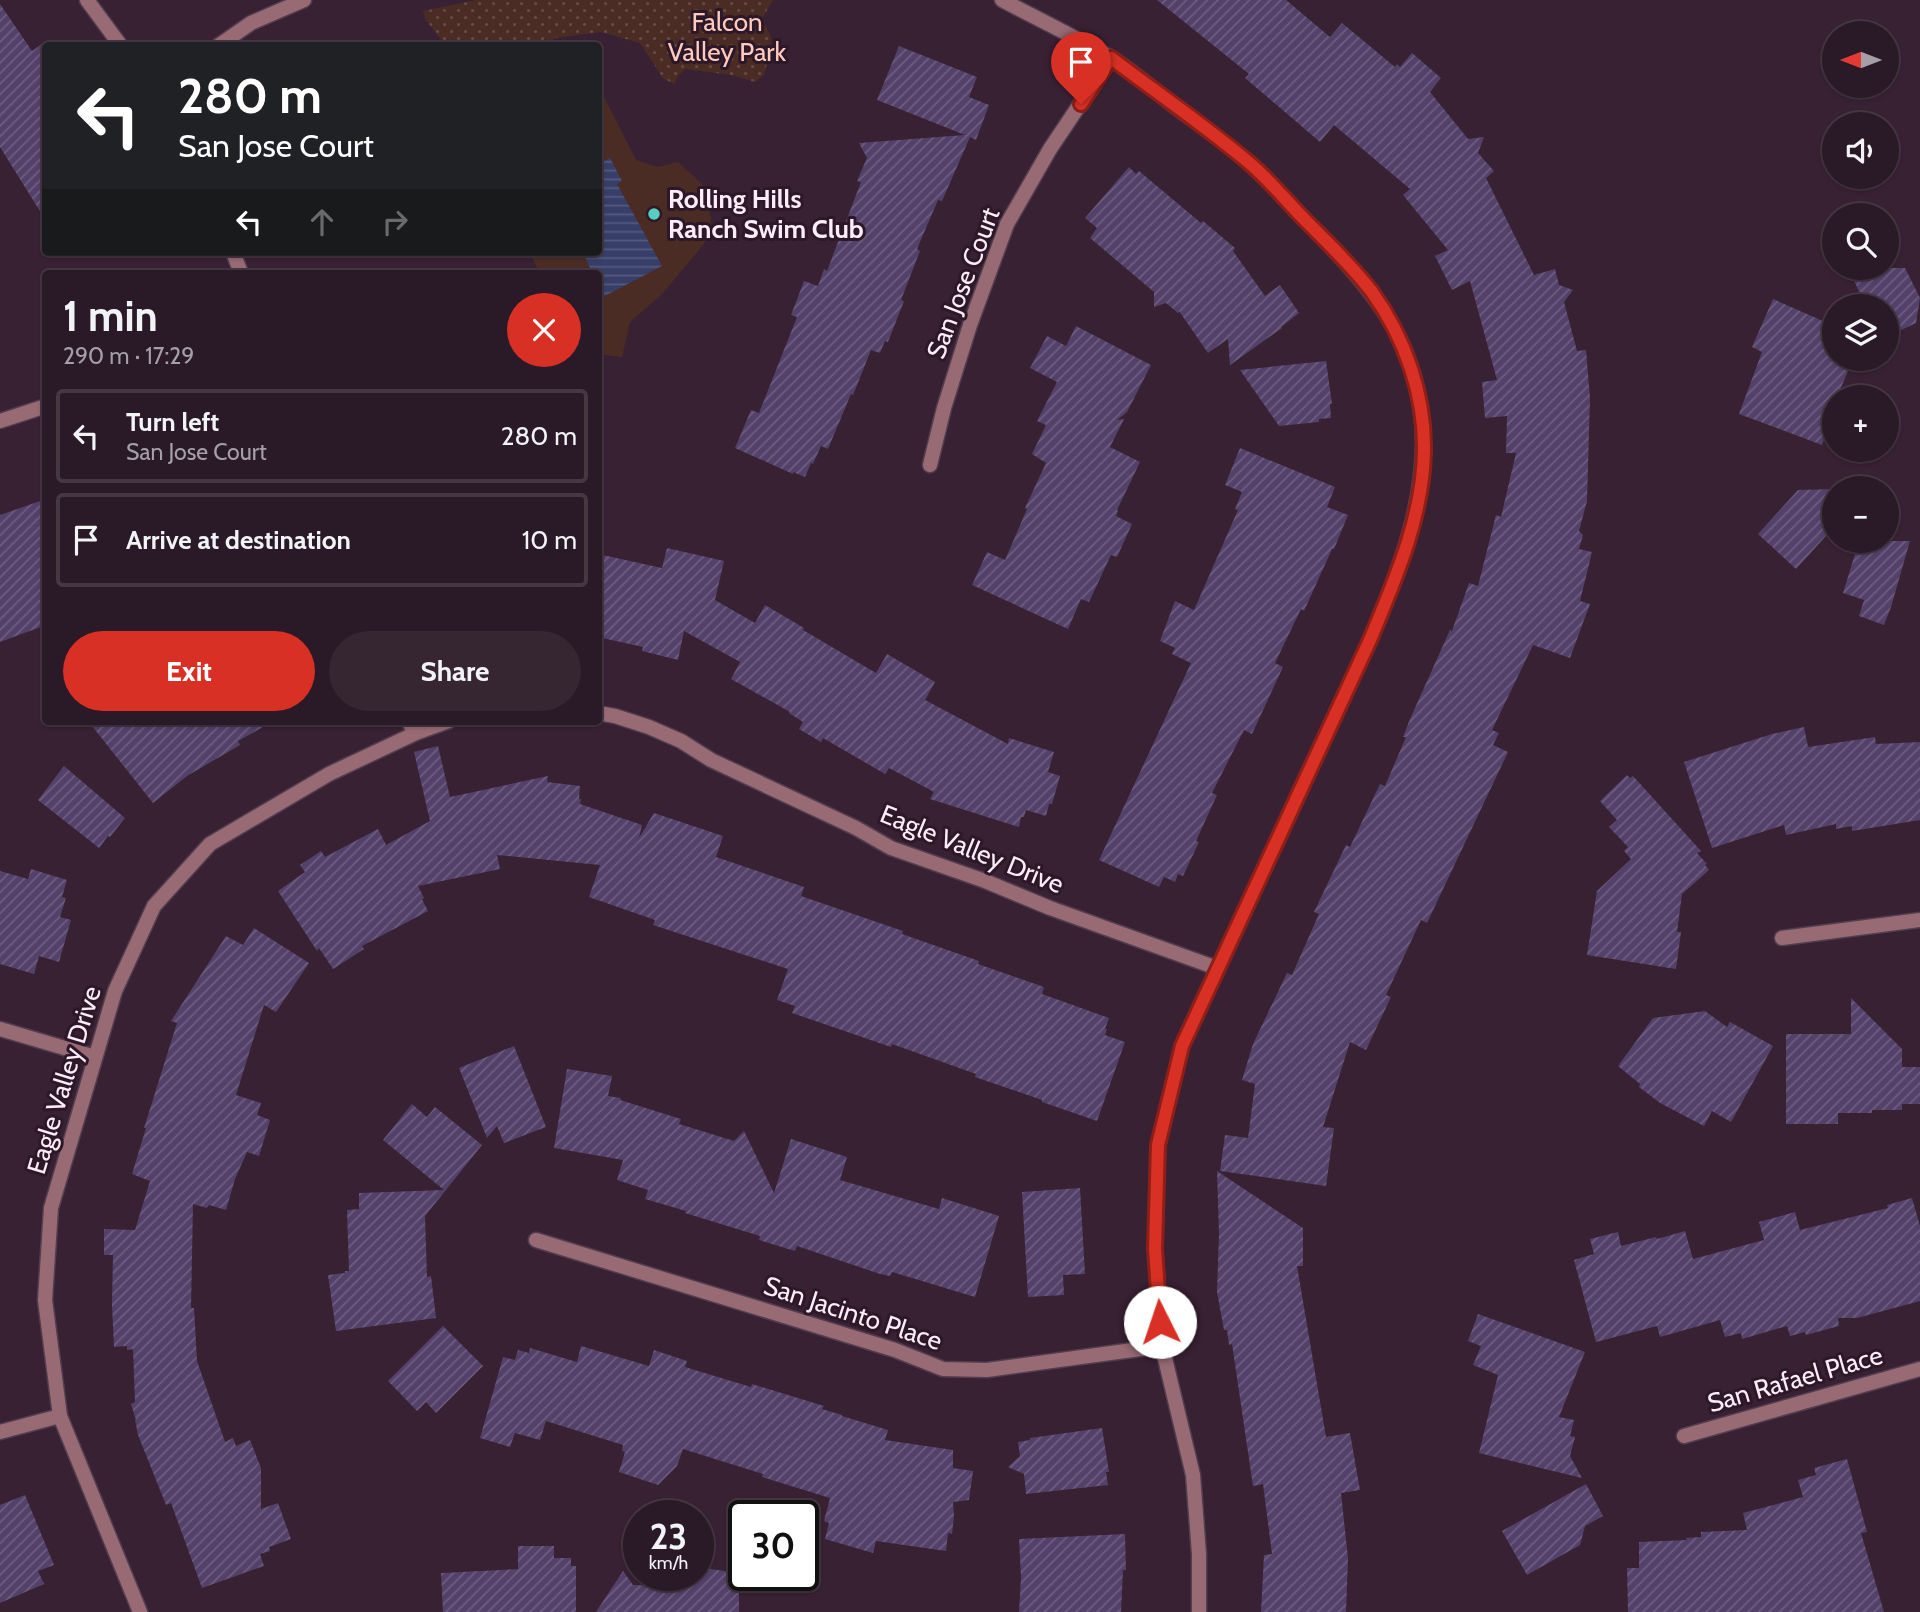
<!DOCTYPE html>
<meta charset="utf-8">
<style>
body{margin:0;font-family:Cabin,sans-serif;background:#362632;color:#f1f3f6;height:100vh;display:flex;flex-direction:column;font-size:26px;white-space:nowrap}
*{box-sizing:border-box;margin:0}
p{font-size:23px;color:#a5a0a7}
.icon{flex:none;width:38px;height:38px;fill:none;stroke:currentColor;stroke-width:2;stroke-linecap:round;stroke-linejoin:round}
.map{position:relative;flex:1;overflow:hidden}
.panel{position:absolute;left:42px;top:270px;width:560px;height:455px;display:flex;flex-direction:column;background:#2a1926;border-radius:7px;box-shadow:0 2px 5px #0004,0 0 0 2px #463843}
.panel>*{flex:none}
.hud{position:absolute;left:42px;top:42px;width:560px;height:214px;border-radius:7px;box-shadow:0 2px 5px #0004,0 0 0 2px #463843;background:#202124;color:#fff;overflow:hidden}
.needle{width:46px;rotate:270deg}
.buttons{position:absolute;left:1822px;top:21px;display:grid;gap:14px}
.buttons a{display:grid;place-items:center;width:77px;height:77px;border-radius:50%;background:#2a1926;box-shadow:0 2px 5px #0004,0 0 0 2px #463843;font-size:35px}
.speed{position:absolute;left:623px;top:1500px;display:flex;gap:14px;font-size:35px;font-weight:700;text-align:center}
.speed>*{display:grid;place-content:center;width:91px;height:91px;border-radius:50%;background:#2a1926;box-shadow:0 2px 5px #0004,0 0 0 2px #463843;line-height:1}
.speed small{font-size:18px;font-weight:400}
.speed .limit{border:4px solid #111;border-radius:10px;background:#fff;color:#111}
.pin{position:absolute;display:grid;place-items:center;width:60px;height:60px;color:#fff;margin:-72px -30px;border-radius:50% 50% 50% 0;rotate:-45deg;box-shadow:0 0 7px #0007}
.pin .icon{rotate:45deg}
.me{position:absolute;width:77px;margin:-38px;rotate:356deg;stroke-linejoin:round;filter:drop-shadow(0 0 5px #0008)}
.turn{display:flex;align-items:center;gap:24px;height:147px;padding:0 21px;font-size:32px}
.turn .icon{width:91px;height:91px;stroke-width:2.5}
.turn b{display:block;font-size:49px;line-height:60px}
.lanes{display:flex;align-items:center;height:66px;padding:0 21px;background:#0003;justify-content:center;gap:35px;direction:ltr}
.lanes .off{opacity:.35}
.round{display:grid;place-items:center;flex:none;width:74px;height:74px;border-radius:37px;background:#362632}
.head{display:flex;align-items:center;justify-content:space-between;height:119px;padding:0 21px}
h1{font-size:42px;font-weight:700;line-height:52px}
.button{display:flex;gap:14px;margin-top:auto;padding:14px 21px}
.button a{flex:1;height:80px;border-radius:42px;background:#d93025;color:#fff;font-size:28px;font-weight:700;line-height:80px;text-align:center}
.button a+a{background:#362632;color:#f1f3f6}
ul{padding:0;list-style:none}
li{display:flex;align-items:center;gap:21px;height:94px;margin:0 14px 10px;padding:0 7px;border:4px solid #463843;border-radius:7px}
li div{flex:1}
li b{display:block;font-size:26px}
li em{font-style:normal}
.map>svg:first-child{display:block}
</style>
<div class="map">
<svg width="1920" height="1612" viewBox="0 0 1920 1612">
<defs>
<pattern id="grass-dots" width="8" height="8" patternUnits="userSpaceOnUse" patternTransform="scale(1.75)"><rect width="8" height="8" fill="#4b2c25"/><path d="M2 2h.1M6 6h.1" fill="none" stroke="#664b45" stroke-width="1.8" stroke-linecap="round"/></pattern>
<pattern id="water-rules" width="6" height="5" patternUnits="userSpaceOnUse" patternTransform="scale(1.75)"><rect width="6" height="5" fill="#373e68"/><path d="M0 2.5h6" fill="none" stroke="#555a7e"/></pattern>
<pattern id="building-hatch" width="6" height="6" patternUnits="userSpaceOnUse" patternTransform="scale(1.75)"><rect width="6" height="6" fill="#54416a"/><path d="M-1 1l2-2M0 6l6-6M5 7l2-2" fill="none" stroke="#6e5d80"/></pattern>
</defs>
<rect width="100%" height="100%" fill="#382133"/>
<path fill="url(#grass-dots)" d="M 476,0 L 773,0 L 762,19 L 771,37 L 770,52 L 764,75 L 755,82 L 731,75 L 685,69 L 678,76 L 674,84 L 663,78 L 640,43 L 601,32 L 555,38 L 548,45 L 445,45 L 426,20 L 423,11 Z"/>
<path fill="#4b2c25" d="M 599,87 L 636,160 L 658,167 L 678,162 L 702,184 L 708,201 L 712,227 L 703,245 L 662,294 L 630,322 L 622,357 L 605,355 L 599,352 L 598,273 L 540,273 L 529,252 L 598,252 Z"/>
<path fill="url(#water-rules)" d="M 610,158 L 622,181 L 617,184 L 662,266 L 599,299 L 598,273 L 588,273 L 591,270 L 583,252 L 598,252 L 599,164 Z"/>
<g fill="url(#building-hatch)">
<path d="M 1157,0 L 1286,0 L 1330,37 L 1342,23 L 1395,67 L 1397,64 L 1400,67 L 1412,53 L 1441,78 L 1430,92 L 1468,139 L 1484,137 L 1478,153 L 1494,171 L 1486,178 L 1534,275 L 1555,269 L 1559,285 L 1573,290 L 1564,302 L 1577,351 L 1586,350 L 1590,398 L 1587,501 L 1579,531 L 1583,535 L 1579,549 L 1592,552 L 1580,601 L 1590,604 L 1570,658 L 1533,645 L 1492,730 L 1499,733 L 1493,745 L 1508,752 L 1427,923 L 1421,920 L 1386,995 L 1391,997 L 1366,1050 L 1350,1042 L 1323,1127 L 1334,1128 L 1326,1186 L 1220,1171 L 1225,1135 L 1248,1138 L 1255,1084 L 1242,1080 L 1253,1044 L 1287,973 L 1292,975 L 1319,914 L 1314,912 L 1346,845 L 1350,847 L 1380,784 L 1385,786 L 1406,737 L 1403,737 L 1410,719 L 1450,630 L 1452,631 L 1469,583 L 1478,586 L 1496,515 L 1501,517 L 1516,453 L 1506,453 L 1507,416 L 1485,418 L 1482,382 L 1497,380 L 1470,281 L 1452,290 L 1435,256 L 1448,250 L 1403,195 L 1410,189 L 1334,125 L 1320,142 L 1245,78 L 1249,74 Z"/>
<path d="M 0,4 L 32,51 L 46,41 L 46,221 L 0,147 Z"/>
<path d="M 899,46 L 977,77 L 969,97 L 989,105 L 976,140 L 970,137 L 942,201 L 938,200 L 917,249 L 920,251 L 901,300 L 904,301 L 888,342 L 885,341 L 880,353 L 871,350 L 853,395 L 851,394 L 828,449 L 821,446 L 813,464 L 811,463 L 805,477 L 793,472 L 793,474 L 735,448 L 751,410 L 759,413 L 797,317 L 791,315 L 804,281 L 818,286 L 824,269 L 827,271 L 861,182 L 857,181 L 867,158 L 859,143 L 965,135 L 877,100 Z"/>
<path d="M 1129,167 L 1136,174 L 1139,171 L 1201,223 L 1203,221 L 1235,248 L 1233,251 L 1265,296 L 1280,285 L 1299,313 L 1281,327 L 1282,328 L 1230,365 L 1228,339 L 1208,353 L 1179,311 L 1178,313 L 1166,303 L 1154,307 L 1154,292 L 1090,238 L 1097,228 L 1085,218 Z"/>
<path d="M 1848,268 L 1905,268 L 1920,298 L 1916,323 L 1897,332 L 1895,328 L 1886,331 L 1886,306 L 1866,306 Z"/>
<path d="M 1773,299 L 1834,326 L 1834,359 L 1853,359 L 1837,397 L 1834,397 L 1834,413 L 1822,445 L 1739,414 L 1762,352 L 1752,347 Z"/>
<path d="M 1076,326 L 1151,365 L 1127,412 L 1117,420 L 1124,419 L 1110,447 L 1140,462 L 1117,510 L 1118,511 L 1116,516 L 1132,524 L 1117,557 L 1111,555 L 1089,602 L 1081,599 L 1068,629 L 972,585 L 987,552 L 1005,560 L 1027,509 L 1025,508 L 1046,463 L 1032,454 L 1046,425 L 1037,421 L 1057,382 L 1030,368 L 1047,336 L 1066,346 Z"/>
<path d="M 1326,361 L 1332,404 L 1330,404 L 1331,418 L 1319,419 L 1319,422 L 1279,426 L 1240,370 Z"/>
<path d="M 1240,448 L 1335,487 L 1327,507 L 1348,515 L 1334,549 L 1332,549 L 1304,611 L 1301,609 L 1275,663 L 1283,667 L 1252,734 L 1244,730 L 1212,793 L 1217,795 L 1196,841 L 1199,842 L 1183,876 L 1178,874 L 1175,882 L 1164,877 L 1159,887 L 1099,860 L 1191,663 L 1172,654 L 1175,648 L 1160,641 L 1175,601 L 1194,610 L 1238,510 L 1235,509 L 1242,492 L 1225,485 Z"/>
<path d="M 1834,489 L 1834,527 L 1796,569 L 1758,534 L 1798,490 Z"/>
<path d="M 46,499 L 46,625 L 0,642 L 0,515 Z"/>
<path d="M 1859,541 L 1910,541 L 1891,607 L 1884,625 L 1859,616 L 1864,600 L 1843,593 Z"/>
<path d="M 667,548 L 724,561 L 715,600 L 755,623 L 765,605 L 804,628 L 803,630 L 876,673 L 887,654 L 935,682 L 925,700 L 1008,744 L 1009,738 L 1054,752 L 1048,772 L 1060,776 L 1052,804 L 1049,804 L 1046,816 L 1026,810 L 1024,817 L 1021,817 L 1019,827 L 930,799 L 934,792 L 889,768 L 885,774 L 823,738 L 821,742 L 799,729 L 803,722 L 789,713 L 790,712 L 731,679 L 740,662 L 684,631 L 678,660 L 642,651 L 643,647 L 598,637 L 598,554 L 662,568 Z"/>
<path d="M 88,721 L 274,721 L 238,741 L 240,745 L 187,776 L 153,803 Z"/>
<path d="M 1804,727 L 1808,747 L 1875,737 L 1876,744 L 1920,742 L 1920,820 L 1852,831 L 1852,826 L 1836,829 L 1836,824 L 1786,835 L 1784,825 L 1712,848 L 1684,762 L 1772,734 Z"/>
<path d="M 438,746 L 450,797 L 548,776 L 547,782 L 580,786 L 579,799 L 581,799 L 580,804 L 642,825 L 639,838 L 654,813 L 723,836 L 716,857 L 804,887 L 801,896 L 903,931 L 902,934 L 979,961 L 978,964 L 1044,987 L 1042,994 L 1109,1018 L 1105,1029 L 1107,1029 L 1105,1035 L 1125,1042 L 1097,1121 L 1042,1102 L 1042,1100 L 975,1077 L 976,1074 L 892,1044 L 891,1047 L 792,1013 L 795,1006 L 777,1000 L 788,969 L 653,925 L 655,920 L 589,897 L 600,865 L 497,855 L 500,869 L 418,886 L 424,898 L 422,899 L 428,911 L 362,946 L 364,949 L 333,969 L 319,948 L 317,951 L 278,891 L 305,872 L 300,865 L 321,851 L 325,857 L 378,829 L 386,845 L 430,821 L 414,752 Z"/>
<path d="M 64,766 L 125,818 L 110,837 L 108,836 L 99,848 L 38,800 Z"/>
<path d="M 1627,775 L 1630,778 L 1633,776 L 1701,851 L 1697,853 L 1707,864 L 1705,865 L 1709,870 L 1682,894 L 1677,932 L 1681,932 L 1676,969 L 1587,955 L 1597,891 L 1631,859 L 1624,851 L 1628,847 L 1609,827 L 1617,820 L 1600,801 Z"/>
<path d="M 31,869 L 67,880 L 62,897 L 66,898 L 60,917 L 71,920 L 59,962 L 39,956 L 34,974 L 0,964 L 0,871 L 28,879 Z"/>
<path d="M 254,928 L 309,963 L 276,1012 L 264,1005 L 236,1095 L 261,1103 L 257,1115 L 270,1120 L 259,1156 L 247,1152 L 235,1179 L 226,1210 L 209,1205 L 207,1208 L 193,1204 L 191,1308 L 194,1308 L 197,1361 L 225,1442 L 233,1438 L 236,1446 L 250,1440 L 261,1468 L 261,1509 L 278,1503 L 291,1539 L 269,1547 L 270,1551 L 260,1554 L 264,1566 L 202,1588 L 171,1503 L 166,1505 L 138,1435 L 135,1420 L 136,1420 L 131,1404 L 135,1402 L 133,1349 L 127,1350 L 127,1346 L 114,1347 L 112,1305 L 113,1255 L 104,1255 L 104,1229 L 135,1230 L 150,1181 L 132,1174 L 146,1128 L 144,1128 L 177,1023 L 171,1021 L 226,936 L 243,945 Z"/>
<path d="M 1851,998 L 1902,1049 L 1902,1067 L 1920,1067 L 1920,1104 L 1902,1104 L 1902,1110 L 1872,1110 L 1872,1113 L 1838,1113 L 1838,1124 L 1786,1124 L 1786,1034 L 1851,1034 Z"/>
<path d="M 1705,1011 L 1727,1027 L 1730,1022 L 1773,1046 L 1731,1122 L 1712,1111 L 1704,1126 L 1660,1103 L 1639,1087 L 1640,1084 L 1618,1066 L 1653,1018 Z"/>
<path d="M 514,1046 L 546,1127 L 504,1143 L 497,1126 L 487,1138 L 459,1068 Z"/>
<path d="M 567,1069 L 612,1076 L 608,1096 L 621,1098 L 620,1100 L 681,1119 L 679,1124 L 734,1141 L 744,1131 L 774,1193 L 791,1139 L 847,1157 L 840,1180 L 939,1209 L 942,1198 L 999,1216 L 975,1297 L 892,1272 L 890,1276 L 880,1274 L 797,1246 L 795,1251 L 759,1240 L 760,1236 L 685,1213 L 686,1211 L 645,1199 L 648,1190 L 617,1180 L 623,1160 L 554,1148 Z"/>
<path d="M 412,1104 L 427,1117 L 435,1107 L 482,1145 L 425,1216 L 427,1277 L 431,1276 L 436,1318 L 336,1331 L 328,1275 L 345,1273 L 345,1271 L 349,1271 L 347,1210 L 359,1209 L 359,1193 L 444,1190 L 383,1140 Z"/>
<path d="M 1217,1171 L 1303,1228 L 1303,1266 L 1297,1266 L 1326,1437 L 1350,1433 L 1360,1490 L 1341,1493 L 1348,1558 L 1346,1612 L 1261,1612 L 1264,1555 L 1272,1554 L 1263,1484 L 1253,1486 L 1232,1344 L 1229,1345 L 1227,1330 L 1224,1330 L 1217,1292 L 1219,1234 Z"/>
<path d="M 1080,1188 L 1085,1274 L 1063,1275 L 1064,1295 L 1028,1297 L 1022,1192 Z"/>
<path d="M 1912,1198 L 1920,1226 L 1920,1301 L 1857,1318 L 1838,1318 L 1839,1326 L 1806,1335 L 1805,1332 L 1790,1336 L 1787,1326 L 1742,1339 L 1741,1333 L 1725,1337 L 1720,1320 L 1660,1337 L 1657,1326 L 1596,1342 L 1574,1260 L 1594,1254 L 1590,1239 L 1618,1232 L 1621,1246 L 1656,1237 L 1657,1239 L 1685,1231 L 1693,1259 L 1764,1240 L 1759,1222 L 1795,1212 L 1800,1230 L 1888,1208 L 1887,1205 Z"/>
<path d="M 1478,1314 L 1585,1352 L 1559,1417 L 1574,1420 L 1570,1436 L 1575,1437 L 1570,1456 L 1582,1478 L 1479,1453 L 1498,1375 L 1473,1365 L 1481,1346 L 1468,1341 Z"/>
<path d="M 443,1326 L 483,1366 L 436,1413 L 426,1402 L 417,1411 L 388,1381 Z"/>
<path d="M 581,1346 L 649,1366 L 654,1350 L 687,1361 L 685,1367 L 751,1387 L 752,1384 L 824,1406 L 822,1409 L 842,1415 L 842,1416 L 888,1430 L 885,1440 L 953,1450 L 953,1468 L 973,1471 L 969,1500 L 953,1502 L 954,1516 L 952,1534 L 948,1533 L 946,1551 L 876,1541 L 873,1553 L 825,1539 L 829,1523 L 824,1521 L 830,1498 L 762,1477 L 763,1474 L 683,1449 L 677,1466 L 658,1485 L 619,1472 L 625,1452 L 622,1451 L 623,1445 L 546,1421 L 540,1440 L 515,1433 L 510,1447 L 480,1438 L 503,1357 L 515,1360 L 518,1350 L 529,1353 L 530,1348 L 577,1362 Z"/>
<path d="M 1102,1428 L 1109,1472 L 1106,1472 L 1108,1485 L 1026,1494 L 1024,1474 L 1008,1467 L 1020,1456 L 1018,1442 L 1030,1440 L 1030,1438 Z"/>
<path d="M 1847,1459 L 1867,1532 L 1861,1533 L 1884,1612 L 1628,1612 L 1627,1568 L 1639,1568 L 1639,1542 L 1687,1540 L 1686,1538 L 1701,1537 L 1701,1532 L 1747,1530 L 1743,1513 L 1803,1497 L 1798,1480 L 1816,1475 L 1814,1468 Z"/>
<path d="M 1586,1484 L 1603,1516 L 1585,1526 L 1580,1545 L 1527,1575 L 1502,1531 Z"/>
<path d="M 25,1495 L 54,1565 L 38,1571 L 44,1584 L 0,1603 L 0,1505 Z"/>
<path d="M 1125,1534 L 1126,1570 L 1123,1570 L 1121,1612 L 1019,1612 L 1021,1577 L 1019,1539 Z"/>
<path d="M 518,1546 L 554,1546 L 554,1558 L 571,1558 L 571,1566 L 576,1566 L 576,1612 L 443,1612 L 441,1573 L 518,1569 Z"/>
<path d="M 698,1567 L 730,1572 L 729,1588 L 739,1588 L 739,1612 L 596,1612 L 623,1571 L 633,1585 L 671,1586 L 673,1575 L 698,1575 Z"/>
</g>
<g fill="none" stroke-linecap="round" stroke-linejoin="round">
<defs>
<g id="street">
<path d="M 87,0 L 121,46"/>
<path d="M 1002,0 C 1038,19 1075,37 1110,57 C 1133,71 1155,91 1177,108 C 1201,126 1227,143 1249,163 C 1271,183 1291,206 1312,227 C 1368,285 1415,336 1422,420 C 1429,497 1399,570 1370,640 L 1182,1046 L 1158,1145 L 1155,1249 L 1162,1346 L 1193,1475 L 1199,1554 L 1199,1612"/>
<path d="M 218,46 L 251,23 L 304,0"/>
<path d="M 233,252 L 241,273"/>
<path d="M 0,421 L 46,406"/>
<path d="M 930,465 L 944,408 L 970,325 L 1007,224 L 1050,149 L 1111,58"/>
<path d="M 598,713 L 615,716 L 649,727 L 681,741 L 711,760 L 856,828 L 891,848 L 985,881 L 1050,908 L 1217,968"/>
<path d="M 408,721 L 416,733"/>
<path d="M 1782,938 L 1920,920"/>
<path d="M 0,1029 L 95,1057"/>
<path d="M 536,1240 L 895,1350 L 943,1369 L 987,1370 L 1162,1346"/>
<path d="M 0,1432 L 60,1416"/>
<path d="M 1684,1436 L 1920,1369"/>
<path d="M 140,1612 L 60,1416 L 45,1300 L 51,1208 L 115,991 L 154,906 L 210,844 L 329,774 L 416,733 L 449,721"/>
</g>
</defs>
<use href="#street" stroke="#533d4f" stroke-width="17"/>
<use href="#street" stroke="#976a74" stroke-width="14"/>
</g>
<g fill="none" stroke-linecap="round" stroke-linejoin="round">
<defs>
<path id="route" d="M 1081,104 L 1111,58 C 1156,92 1204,125 1247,161 C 1269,179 1287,202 1307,222 C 1329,244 1353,267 1372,292 C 1405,338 1425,395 1424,451 C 1423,517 1395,580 1370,640 L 1182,1046 L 1158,1145 L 1155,1248 L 1160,1322"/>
</defs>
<use href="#route" stroke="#8d1f18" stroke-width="18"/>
<use href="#route" stroke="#d93025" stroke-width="12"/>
</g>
<circle fill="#58cec0" stroke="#2d1829" stroke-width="2.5" cx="654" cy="214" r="7"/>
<g text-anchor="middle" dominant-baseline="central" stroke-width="6" stroke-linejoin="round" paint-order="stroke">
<g font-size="26" fill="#fecbbe" stroke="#2d1829">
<text x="727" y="22">Falcon<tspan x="727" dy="30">Valley Park</tspan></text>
</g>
<g font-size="26" font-weight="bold" fill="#fcecf8" stroke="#2d1829" text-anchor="start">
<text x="668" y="199">Rolling Hills<tspan x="668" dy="30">Ranch Swim Club</tspan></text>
</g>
<g font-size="26" fill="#fcecf8" stroke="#2d1829">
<text transform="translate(963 283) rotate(-69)">San Jose Court</text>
<text transform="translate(972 849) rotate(22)">Eagle Valley Drive</text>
<text transform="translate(64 1080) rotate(-73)">Eagle Valley Drive</text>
<text transform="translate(853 1313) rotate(18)">San Jacinto Place</text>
<text transform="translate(1795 1379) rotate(-16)">San Rafael Place</text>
</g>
</g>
</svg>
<div class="buttons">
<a><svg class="needle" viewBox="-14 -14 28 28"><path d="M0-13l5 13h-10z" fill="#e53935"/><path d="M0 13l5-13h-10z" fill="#a5a0a7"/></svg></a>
<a><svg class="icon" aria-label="sound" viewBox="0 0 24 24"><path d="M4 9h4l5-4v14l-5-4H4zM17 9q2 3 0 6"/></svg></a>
<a><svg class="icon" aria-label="search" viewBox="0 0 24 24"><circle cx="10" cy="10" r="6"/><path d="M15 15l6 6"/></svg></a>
<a><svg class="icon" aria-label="layers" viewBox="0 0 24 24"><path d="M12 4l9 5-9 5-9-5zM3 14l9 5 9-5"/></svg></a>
<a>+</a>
<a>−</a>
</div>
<div class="speed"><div>23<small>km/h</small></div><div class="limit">30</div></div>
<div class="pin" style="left:1081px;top:104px;background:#d93025"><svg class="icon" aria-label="arrive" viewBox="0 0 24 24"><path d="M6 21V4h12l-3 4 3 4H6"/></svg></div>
<svg class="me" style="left:1160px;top:1322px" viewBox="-20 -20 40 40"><circle r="19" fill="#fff"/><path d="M0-13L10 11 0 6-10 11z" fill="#d93025"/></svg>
<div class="hud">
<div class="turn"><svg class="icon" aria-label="left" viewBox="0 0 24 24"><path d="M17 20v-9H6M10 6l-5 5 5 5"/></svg><div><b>280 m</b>San Jose Court</div></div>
<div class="lanes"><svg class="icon" aria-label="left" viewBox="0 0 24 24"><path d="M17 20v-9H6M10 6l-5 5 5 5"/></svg><svg class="icon off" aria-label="ahead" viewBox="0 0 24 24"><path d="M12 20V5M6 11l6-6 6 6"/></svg><svg class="icon off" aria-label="right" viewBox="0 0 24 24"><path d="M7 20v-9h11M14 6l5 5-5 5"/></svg></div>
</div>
<section class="panel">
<div class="head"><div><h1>1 min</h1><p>290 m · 17:29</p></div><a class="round" style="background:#d93025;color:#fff"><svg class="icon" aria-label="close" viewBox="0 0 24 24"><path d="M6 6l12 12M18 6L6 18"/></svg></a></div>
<ul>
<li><svg class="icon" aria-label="left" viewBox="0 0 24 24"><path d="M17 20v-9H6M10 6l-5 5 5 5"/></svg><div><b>Turn left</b><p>San Jose Court</p></div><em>280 m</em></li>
<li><svg class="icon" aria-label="arrive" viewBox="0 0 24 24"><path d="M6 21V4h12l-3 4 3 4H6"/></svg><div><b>Arrive at destination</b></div><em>10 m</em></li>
</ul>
<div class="button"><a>Exit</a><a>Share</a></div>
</section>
</div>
